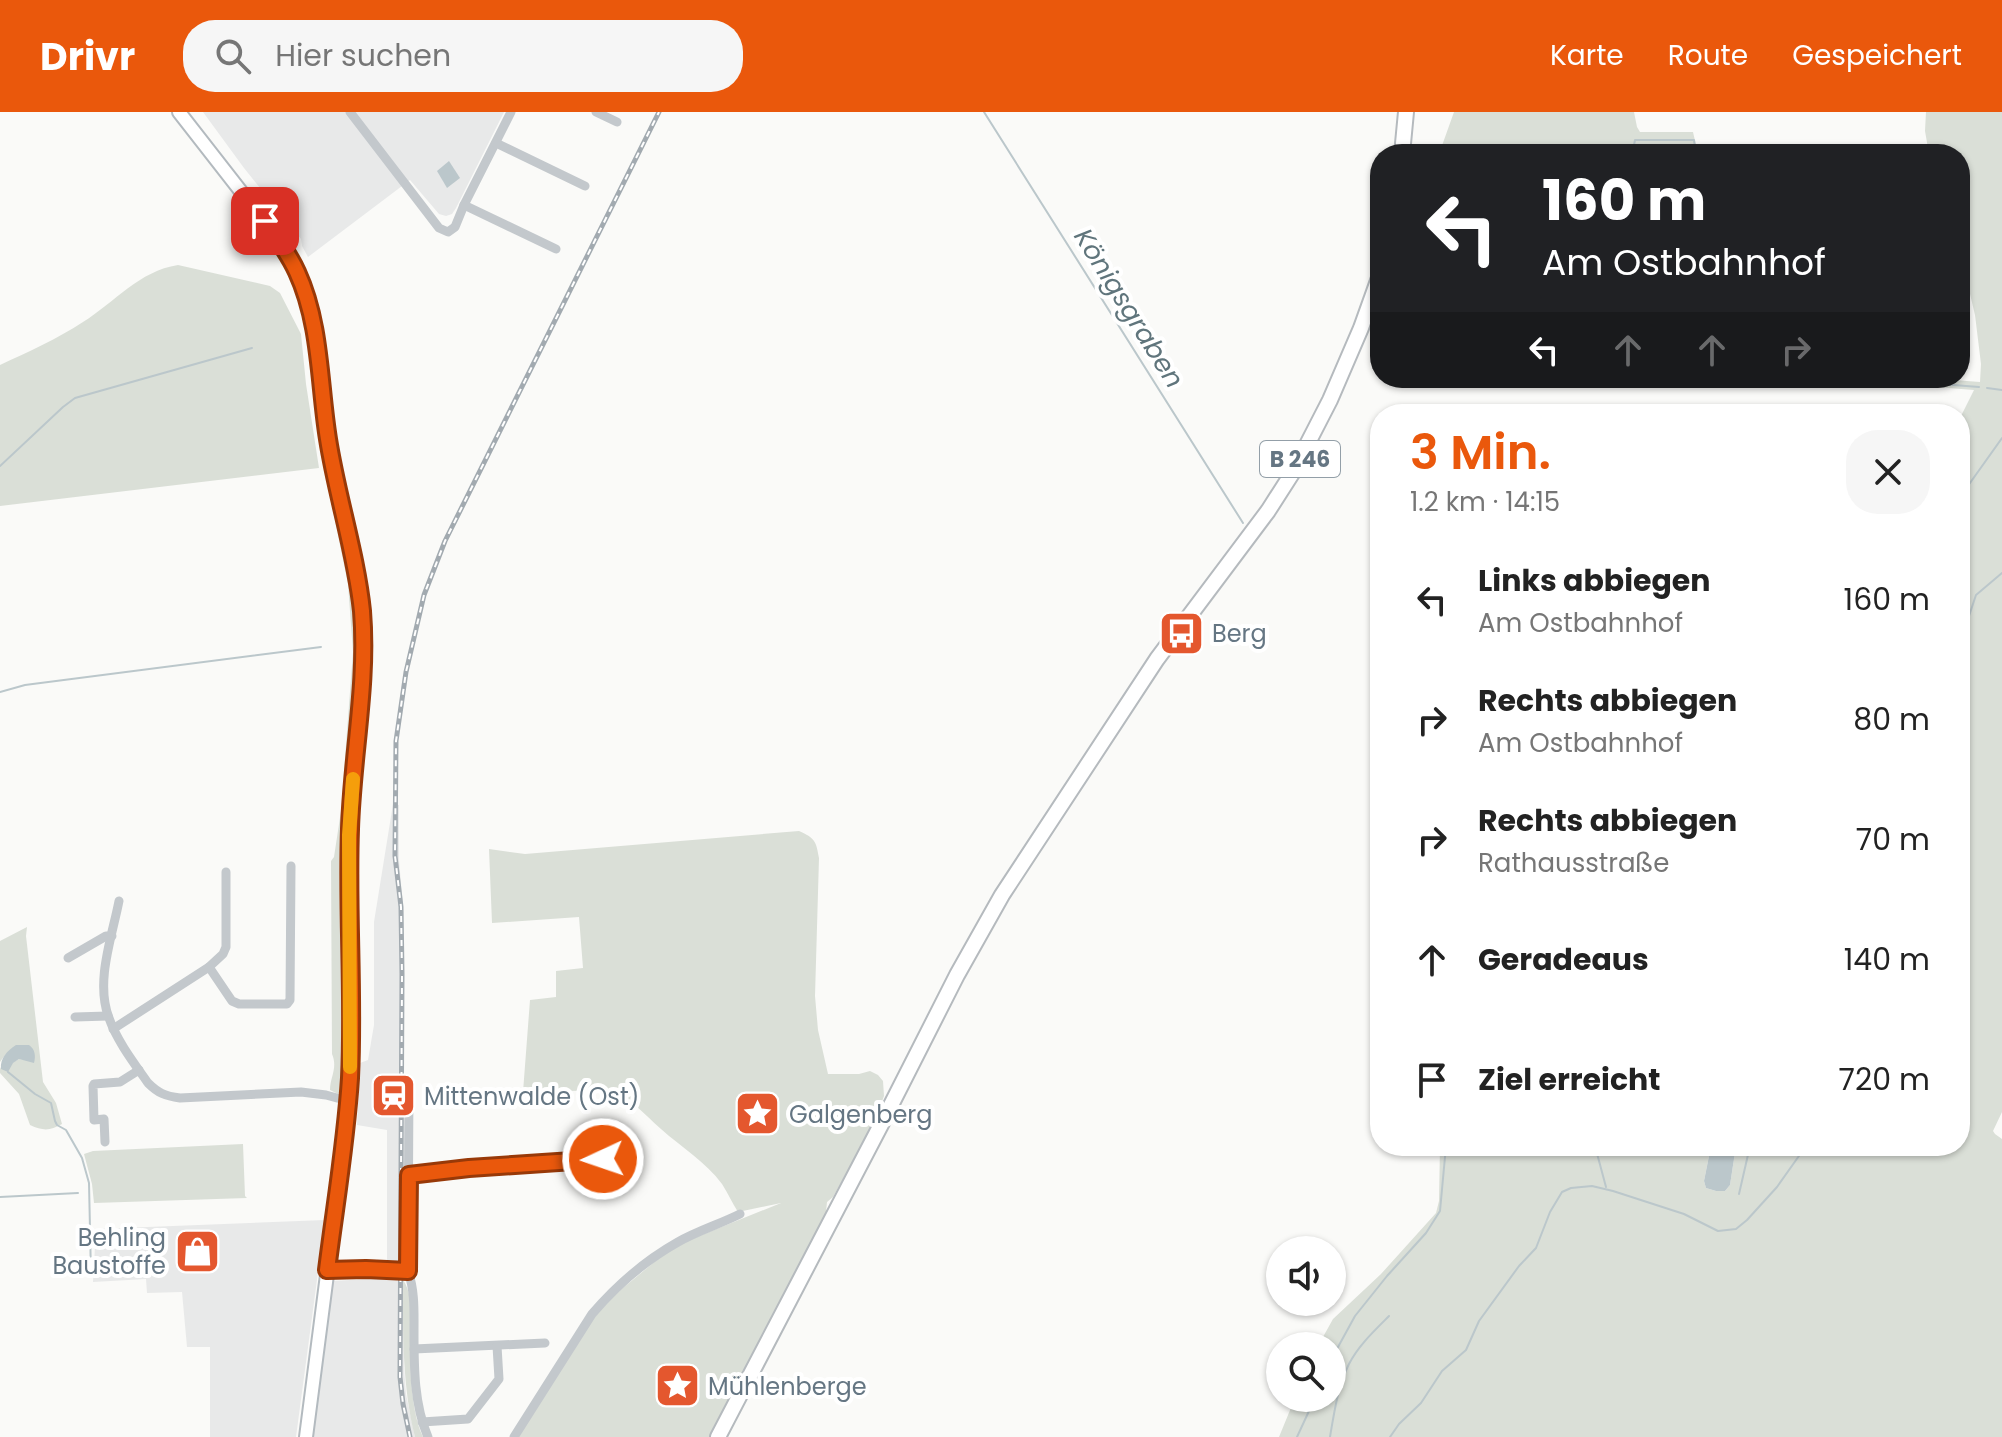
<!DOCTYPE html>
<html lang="de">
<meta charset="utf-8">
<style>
body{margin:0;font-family:Poppins,sans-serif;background:#f6f6f6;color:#222;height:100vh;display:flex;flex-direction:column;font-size:30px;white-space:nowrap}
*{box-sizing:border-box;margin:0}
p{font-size:26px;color:#767676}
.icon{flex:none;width:44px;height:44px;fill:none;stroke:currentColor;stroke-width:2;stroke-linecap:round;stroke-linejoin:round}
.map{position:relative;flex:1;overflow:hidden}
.panel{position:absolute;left:1370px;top:292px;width:600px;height:752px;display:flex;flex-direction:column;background:#fff;border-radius:32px;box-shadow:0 2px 6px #0004}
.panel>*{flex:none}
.banner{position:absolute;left:1370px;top:32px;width:600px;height:244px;border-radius:32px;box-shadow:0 2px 6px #0004;background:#202124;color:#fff;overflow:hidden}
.tools{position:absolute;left:1266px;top:1124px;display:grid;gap:16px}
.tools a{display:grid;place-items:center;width:80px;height:80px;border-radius:50%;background:#fff;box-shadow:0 2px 6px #0004;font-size:40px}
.pin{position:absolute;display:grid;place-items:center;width:68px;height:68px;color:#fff;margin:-34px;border-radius:16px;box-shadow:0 4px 12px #0006}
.me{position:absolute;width:88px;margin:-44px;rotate:267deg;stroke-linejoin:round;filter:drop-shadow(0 0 6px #0008)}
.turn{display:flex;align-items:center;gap:28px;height:168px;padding:0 40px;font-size:36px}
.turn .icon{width:104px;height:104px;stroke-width:2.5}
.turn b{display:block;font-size:56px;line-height:68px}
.lanes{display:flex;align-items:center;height:76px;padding:0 40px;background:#0003;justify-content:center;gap:40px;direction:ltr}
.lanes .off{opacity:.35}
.round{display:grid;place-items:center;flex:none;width:84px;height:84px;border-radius:32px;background:#f6f6f6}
.summary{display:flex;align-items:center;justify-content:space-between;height:136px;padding:0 40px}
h1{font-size:48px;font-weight:600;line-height:60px;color:#ea580c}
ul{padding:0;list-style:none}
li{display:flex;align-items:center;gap:24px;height:120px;padding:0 40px}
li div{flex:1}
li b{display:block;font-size:30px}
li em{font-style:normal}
header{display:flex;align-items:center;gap:48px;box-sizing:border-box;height:112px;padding:0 40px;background:#ea580c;color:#fff}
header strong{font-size:38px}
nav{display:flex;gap:44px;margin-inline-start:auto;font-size:28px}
.search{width:560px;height:72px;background:#f6f6f6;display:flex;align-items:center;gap:20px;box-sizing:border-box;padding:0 28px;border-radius:32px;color:#767676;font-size:30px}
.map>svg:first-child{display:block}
</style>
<header>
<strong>Drivr</strong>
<div class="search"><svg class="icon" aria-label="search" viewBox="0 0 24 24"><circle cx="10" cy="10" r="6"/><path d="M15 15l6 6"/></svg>Hier suchen</div>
<nav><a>Karte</a><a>Route</a><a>Gespeichert</a></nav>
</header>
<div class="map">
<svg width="2002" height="1325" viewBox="0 0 2002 1325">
<rect width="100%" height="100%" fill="#fafaf8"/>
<g fill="#e8e9e9">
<path d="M 203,0 L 504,0 L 456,96 L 452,102 L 446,104 L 439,102 L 410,68 L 308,145 L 302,134 L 301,127 L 244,56 Z"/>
<path d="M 393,692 L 399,693 L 399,748 L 403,795 L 404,1255 L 406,1282 L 415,1325 L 309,1325 L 332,1169 L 387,1166 L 387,1018 L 357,1013 L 360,951 L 368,948 L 374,913 L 374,810 Z"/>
<path d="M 325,1108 L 296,1325 L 210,1325 L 210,1235 L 187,1235 L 182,1180 L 147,1181 L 146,1167 L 93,1170 L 96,1117 Z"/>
</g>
<g fill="#dadfd7">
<path d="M 1454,0 L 1634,0 L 1637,15 L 1640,20 L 1693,20 L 1698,42 L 1439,42 Z"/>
<path d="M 1926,0 L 2002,0 L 2002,1000 L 1993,1019 L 1995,1022 L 2002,1027 L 2002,1325 L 1279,1325 L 1295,1286 L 1332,1286 L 1332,1234 L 1318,1234 L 1333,1207 L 1381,1162 L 1436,1101 L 1439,1089 L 1440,1034 L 1711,1034 L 1704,1069 L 1706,1076 L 1716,1079 L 1725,1079 L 1730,1073 L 1736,1034 L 1773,1034 L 1773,1043 L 1781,1034 L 1960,1034 L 1960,306 L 1974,278 L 1819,266 L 1927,266 L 1980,270 L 1981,252 L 1975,203 L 1960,140 L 1960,42 L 1929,42 L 1925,19 Z"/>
<path d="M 178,153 L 270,174 L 280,181 L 301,222 L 306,272 L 319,356 L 0,394 L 0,253 C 28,240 57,227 83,210 C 115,190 139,159 178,153 Z"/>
<path d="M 327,350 L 354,480 L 358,519 L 344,965 L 343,978 L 338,982 L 330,978 C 330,965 338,956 332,942 L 331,749 L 334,745 L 341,699 L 353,540 L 348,472 L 324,355 Z"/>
<path d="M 799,719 C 815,726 816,729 819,746 L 815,884 L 818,918 L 828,962 L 859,962 L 870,959 L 878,963 L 883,969 L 884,984 L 874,1011 L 833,1085 L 827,1090 L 826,1100 L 778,1197 L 709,1325 L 517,1325 L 595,1202 L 606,1190 L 658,1147 L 682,1131 L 781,1091 L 738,1100 C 732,1091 728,1081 722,1072 C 706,1050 681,1035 661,1017 C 645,1003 632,987 612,978 L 523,980 L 530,888 L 556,885 L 556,859 L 583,856 L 579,805 L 492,811 L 489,737 L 525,742 Z"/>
<path d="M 27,815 L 26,824 L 43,970 L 56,991 L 62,1012 C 50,1019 43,1019 30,1013 L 19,982 L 0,961 L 0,955 L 1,957 L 19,947 L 28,948 L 29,933 C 15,932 8,938 0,950 L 0,829 Z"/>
<path d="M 243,1032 L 245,1084 L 247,1086 L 94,1091 L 92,1072 L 84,1042 L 93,1039 Z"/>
<path d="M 403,1168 C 417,1185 409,1245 411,1269 C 413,1287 415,1309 423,1325 L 415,1325 C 402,1273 403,1221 403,1168 Z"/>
</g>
<g fill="#bbc7cb">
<path d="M 449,49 L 460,66 L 447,76 L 437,59 Z"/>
<path d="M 16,933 L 29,933 C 35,937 36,944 34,951 L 19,947 L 13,951 L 8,960 L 1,957 C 0,946 7,939 16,933 Z"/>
<path d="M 1711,1034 L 1736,1034 L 1730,1073 L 1725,1079 L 1716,1079 L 1706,1076 L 1704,1069 Z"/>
</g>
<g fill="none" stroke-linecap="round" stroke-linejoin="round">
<g stroke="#bbc7cb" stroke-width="2">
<path d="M 984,0 L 1243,411"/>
<path d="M 1634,33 L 1635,28 L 1694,28 L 1696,42"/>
<path d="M 1864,266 L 1979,275"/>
<path d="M 1987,276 L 2002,278"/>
<path d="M 0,354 L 63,295 L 75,286 L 252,236"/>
<path d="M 1960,385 L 2002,326"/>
<path d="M 1960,531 L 1976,483 L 2002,461"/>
<path d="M 0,580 L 25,573 L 321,535"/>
<path d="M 8,960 L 35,982 L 51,991 L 55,1009 L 57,1013 L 66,1018 L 82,1046 L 89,1071 L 91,1163"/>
<path d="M 1595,1034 L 1606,1075"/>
<path d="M 1739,1082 L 1750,1034"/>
<path d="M 0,1085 L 78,1081"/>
<path d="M 1332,1246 L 1355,1204 L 1387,1164 L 1426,1121 L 1440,1099 L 1446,1034"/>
<path d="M 1297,1325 L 1315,1286"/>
<path d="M 1330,1325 C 1334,1301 1338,1274 1349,1252 C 1358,1234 1374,1219 1389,1204"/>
<path d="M 1390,1325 L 1399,1312 L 1421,1291 L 1442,1259 L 1466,1238 L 1479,1209 L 1519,1154 L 1536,1136 L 1550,1100 L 1562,1080 L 1571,1076 L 1592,1074 L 1613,1079 L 1684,1102 L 1718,1119 L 1736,1117 L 1747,1108 L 1777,1075 L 1806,1034"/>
</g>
<defs>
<path id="secondary" d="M 179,0 L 278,127 L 298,162 L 307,187 L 315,219 L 328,331 L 353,445 L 362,499 L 361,582 L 349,723 L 350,965 L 339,1070 L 306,1325"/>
<g id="primary">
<path d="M 1402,42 L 1406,0"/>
<path d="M 718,1325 L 885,1005 L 957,863 L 1002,783 L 1157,547 L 1268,399 L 1293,360 L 1330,288 L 1361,216 L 1380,163"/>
</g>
</defs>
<use href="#secondary" stroke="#b3babf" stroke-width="16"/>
<use href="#primary" stroke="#b5babe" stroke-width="18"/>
<g stroke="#c3c8cc" stroke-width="9">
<path d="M 350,0 L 439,116 L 448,120 L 455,115 L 464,93 L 511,0"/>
<path d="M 596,0 L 617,10"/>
<path d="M 496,31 L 585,74"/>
<path d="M 464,93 L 556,137"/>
<path d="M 119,789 C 112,825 95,870 109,906 C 117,929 134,951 148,971 C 158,981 165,984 180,986 L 301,980 L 326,983 L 348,989"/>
<path d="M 68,846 L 106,824 L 112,824"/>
<path d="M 209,855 L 232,889 L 239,892 L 287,892 L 290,888 L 291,754"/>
<path d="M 75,905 L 108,904"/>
<path d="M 113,917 L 209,855 L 223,842 L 226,835 L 226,760"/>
<path d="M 409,969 L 408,1159 C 415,1179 414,1199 414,1221 C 414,1255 414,1293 428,1325"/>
<path d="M 105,1030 L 104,1007 L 94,1008 L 93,974 L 94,972 L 120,970 L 139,958"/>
<path d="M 409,1063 L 469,1056 L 603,1047"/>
<path d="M 327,1158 L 366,1157 L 408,1159"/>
<path d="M 414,1237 L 545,1231"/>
<path d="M 422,1310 L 468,1307 L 499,1267 L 497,1234"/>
<path d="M 514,1325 L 592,1202 C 616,1174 646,1148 678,1130 C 697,1119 720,1112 740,1102"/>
</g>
<use href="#secondary" stroke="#fff" stroke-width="12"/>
<use href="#primary" stroke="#fff" stroke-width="14"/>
<defs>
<path id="rail" d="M 410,1325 L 403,1292 L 400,1265 L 402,862 L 401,795 L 395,744 L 396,629 L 406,560 L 424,483 L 445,429 L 659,0"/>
</defs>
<use href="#rail" stroke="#a2aab0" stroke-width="5"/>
<use href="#rail" stroke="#fff" stroke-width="2" stroke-dasharray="6" stroke-linecap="butt"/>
</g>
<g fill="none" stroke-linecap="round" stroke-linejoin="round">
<defs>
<path id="route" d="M 265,109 C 277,126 289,142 297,160 C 321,212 319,271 328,327 C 337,385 356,441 362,499 C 368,572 352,645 350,717 C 347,800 354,883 350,966 C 346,1030 335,1094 327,1158 L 366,1157 L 408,1159 L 409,1063 L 469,1056 L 603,1047"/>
</defs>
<use href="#route" stroke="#983908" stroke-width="20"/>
<use href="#route" stroke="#ea580c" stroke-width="14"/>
<path stroke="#f59e0b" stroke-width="14" d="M 350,955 L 349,723 L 353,667"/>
</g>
<defs>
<symbol id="bus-square" viewBox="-11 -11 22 22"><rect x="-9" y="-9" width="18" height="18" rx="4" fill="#e4572e" stroke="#fff"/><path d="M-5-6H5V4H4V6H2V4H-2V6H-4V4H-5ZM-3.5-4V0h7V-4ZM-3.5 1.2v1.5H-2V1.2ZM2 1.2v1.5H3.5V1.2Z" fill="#fff"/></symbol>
<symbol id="station-square" viewBox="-11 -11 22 22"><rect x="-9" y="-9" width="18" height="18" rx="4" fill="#e4572e" stroke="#fff"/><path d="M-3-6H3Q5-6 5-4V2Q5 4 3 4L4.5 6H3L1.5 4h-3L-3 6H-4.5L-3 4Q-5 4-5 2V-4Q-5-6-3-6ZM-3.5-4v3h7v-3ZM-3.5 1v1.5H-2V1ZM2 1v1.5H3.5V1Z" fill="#fff"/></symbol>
<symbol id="sight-square" viewBox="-11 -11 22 22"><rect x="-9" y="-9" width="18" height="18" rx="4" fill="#e4572e" stroke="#fff"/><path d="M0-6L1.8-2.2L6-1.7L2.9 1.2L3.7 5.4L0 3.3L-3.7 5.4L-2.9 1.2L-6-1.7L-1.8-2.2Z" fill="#fff"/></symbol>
<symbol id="shop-square" viewBox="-11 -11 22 22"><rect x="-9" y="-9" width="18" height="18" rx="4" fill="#e4572e" stroke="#fff"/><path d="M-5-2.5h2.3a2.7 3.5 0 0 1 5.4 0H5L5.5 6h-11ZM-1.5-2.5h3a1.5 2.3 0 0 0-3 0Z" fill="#fff"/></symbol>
</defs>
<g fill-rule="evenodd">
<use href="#bus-square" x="1156" y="496" width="51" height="51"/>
<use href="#station-square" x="368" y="958" width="51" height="51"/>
<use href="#sight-square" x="732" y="976" width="51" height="51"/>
<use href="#shop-square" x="172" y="1114" width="51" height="51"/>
<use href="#sight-square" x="652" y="1248" width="51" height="51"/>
</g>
<g text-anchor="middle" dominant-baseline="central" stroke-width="8" stroke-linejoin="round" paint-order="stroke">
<rect fill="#fff" stroke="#939fa8" stroke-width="2" x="1260" y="329" width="80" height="36" rx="6"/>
<g font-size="22" font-weight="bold" fill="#657683">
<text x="1300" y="347">B 246</text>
</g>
<g font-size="24" fill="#657683" stroke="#fff" text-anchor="start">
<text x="1212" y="521">Berg</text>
<text x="424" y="984">Mittenwalde (Ost)</text>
<text x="789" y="1002">Galgenberg</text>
<text x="166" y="1125" text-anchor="end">Behling<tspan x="166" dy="28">Baustoffe</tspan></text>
<text x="708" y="1274">Mühlenberge</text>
</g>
<g font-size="26" font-style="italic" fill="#60757c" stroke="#fff">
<text transform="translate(1129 196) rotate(58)">Königsgraben</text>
</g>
</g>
</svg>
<div class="tools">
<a><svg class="icon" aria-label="sound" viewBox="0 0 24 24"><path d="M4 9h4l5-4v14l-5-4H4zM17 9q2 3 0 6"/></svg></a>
<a><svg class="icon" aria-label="search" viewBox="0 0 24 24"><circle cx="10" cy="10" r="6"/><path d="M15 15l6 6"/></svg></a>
</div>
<div class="pin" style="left:265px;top:109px;background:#d93025"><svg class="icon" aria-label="arrive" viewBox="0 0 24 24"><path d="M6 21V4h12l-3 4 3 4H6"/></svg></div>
<svg class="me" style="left:603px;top:1047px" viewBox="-20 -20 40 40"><circle r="17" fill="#ea580c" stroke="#fff" stroke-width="3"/><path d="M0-11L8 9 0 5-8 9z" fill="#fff"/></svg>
<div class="banner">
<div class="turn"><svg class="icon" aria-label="left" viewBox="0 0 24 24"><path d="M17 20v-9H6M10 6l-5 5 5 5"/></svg><div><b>160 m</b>Am Ostbahnhof</div></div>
<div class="lanes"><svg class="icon" aria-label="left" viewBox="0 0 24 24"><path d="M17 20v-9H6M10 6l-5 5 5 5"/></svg><svg class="icon off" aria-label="ahead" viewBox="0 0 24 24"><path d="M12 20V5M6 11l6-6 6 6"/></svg><svg class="icon off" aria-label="ahead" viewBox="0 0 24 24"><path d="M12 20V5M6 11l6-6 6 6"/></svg><svg class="icon off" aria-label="right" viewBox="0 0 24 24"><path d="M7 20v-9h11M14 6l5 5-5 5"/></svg></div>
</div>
<section class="panel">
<div class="summary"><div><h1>3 Min.</h1><p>1.2 km · 14:15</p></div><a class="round"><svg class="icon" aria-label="close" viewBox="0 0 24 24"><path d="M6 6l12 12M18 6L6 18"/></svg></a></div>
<ul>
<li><svg class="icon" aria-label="left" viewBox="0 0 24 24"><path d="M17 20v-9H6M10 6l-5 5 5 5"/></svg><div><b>Links abbiegen</b><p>Am Ostbahnhof</p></div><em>160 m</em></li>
<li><svg class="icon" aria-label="right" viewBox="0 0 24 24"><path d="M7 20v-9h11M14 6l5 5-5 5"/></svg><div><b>Rechts abbiegen</b><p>Am Ostbahnhof</p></div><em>80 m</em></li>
<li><svg class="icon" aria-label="right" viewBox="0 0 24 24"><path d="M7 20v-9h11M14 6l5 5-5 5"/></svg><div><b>Rechts abbiegen</b><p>Rathausstraße</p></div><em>70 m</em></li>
<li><svg class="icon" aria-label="ahead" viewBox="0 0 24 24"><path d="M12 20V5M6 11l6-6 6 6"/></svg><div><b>Geradeaus</b></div><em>140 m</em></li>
<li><svg class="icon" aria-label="arrive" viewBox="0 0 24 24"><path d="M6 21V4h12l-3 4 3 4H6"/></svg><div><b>Ziel erreicht</b></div><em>720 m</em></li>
</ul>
</section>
</div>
